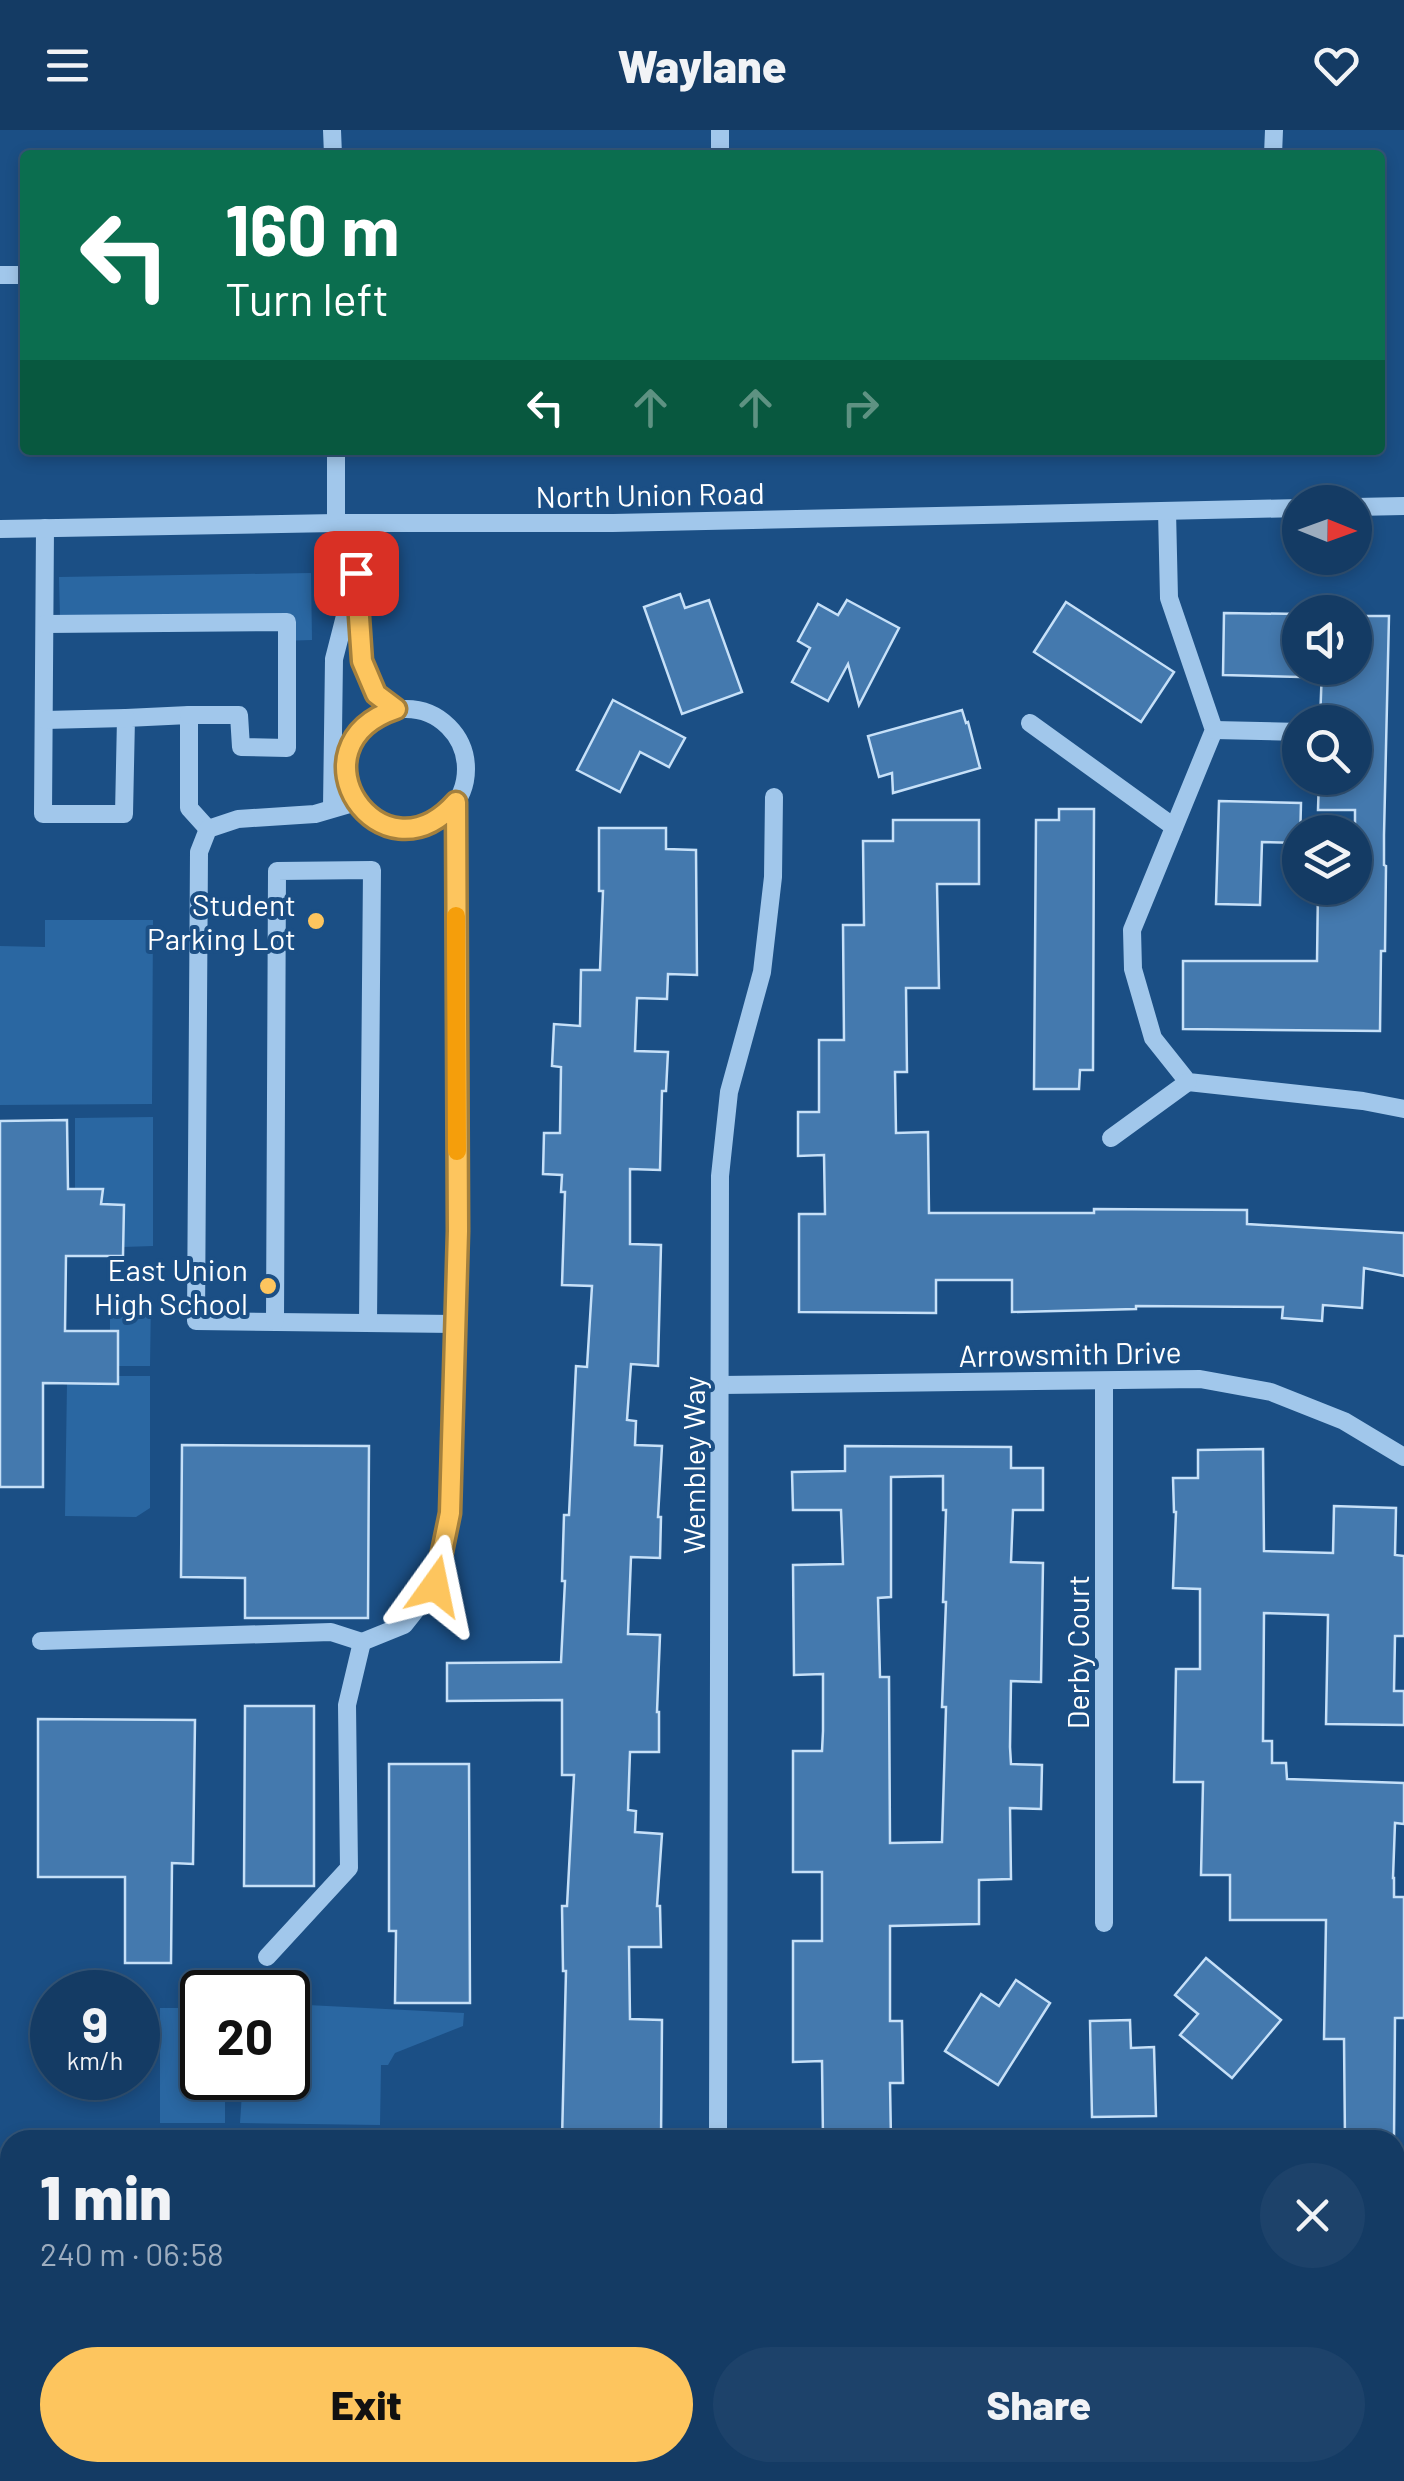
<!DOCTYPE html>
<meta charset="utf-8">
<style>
body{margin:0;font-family:Barlow,sans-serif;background:#1d426a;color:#f1f3f6;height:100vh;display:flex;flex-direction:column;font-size:38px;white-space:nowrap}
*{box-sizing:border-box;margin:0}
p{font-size:32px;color:#9dadbf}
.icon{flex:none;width:55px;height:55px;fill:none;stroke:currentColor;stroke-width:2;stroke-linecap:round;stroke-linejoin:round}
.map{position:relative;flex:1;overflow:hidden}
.drawer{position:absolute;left:0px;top:2000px;width:1405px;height:352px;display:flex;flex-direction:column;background:#143b64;border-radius:30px 30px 0 0;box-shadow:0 5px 15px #0003,0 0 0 2px #335578}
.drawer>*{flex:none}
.banner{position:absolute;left:20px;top:20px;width:1365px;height:305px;border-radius:10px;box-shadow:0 5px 15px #0003,0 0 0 2px #335578;background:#0b6e4f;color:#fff;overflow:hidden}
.needle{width:65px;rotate:91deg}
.fabs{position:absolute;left:1282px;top:355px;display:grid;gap:20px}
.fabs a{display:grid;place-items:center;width:90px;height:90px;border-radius:50%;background:#143b64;box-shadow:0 5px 15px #0003,0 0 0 2px #335578;font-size:50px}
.speed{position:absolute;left:30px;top:1840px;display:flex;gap:20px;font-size:50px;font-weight:700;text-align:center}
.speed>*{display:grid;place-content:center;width:130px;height:130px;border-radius:50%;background:#143b64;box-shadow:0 5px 15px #0003,0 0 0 2px #335578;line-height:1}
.speed small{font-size:25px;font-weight:400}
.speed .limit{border:5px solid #111;border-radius:15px;background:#fff;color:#111}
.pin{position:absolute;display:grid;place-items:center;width:85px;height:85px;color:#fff;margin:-42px;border-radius:20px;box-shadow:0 5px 15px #0006}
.me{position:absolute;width:110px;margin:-55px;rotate:12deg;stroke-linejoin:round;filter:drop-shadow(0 0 8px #0008)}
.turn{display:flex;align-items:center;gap:35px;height:210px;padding:0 40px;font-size:45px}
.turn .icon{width:130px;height:130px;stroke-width:2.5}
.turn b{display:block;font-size:70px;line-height:85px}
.lanes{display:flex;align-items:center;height:95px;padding:0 40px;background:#0003;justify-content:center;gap:50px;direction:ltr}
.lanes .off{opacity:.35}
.round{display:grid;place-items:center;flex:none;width:105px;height:105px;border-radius:52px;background:#1d426a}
.head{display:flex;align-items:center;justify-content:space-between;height:170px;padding:0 40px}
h1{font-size:60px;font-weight:800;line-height:75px}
.action{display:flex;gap:20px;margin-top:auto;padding:20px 40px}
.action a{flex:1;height:115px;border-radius:60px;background:#fdc55e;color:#111;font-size:40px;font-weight:800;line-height:115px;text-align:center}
.action a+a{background:#1d426a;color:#f1f3f6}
header{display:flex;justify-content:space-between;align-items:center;height:130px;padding:0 40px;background:#143b64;font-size:45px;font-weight:800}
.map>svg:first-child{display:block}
</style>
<header><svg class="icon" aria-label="menu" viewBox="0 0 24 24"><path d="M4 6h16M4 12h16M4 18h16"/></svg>Waylane<svg class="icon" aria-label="heart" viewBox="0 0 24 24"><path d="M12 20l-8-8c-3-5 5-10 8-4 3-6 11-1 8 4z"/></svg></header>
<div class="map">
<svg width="1404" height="2351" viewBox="0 0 1404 2351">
<rect width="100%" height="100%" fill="#1b4f85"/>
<g fill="#2a67a2">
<path d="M 311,443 L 312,510 L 280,511 L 279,485 L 60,488 L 59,447 Z"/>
<path d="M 45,790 L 153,790 L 152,974 L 0,975 L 0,816 L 45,817 Z"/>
<path d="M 153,987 L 153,1116 L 123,1117 L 124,1075 L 101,1074 L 75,1059 L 75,988 Z"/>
<path d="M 151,1169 L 150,1236 L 118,1236 L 118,1201 L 110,1201 L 110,1170 Z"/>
<path d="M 118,1246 L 150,1246 L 150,1378 L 136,1387 L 65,1386 L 67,1253 L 118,1254 Z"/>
<path d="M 288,1874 L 464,1883 L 463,1896 L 395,1923 L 388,1935 L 381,1935 L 380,1995 L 240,1993 L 243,1948 L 288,1948 Z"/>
<path d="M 160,1878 L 202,1878 L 202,1948 L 225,1948 L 225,1993 L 160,1993 Z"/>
<path d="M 10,2076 L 10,2322 L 0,2322 L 0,2077 Z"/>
<path d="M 253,2343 L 532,2342 L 532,2351 L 245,2351 Z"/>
</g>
<g fill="#4479ae" stroke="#c6e0f8" stroke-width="2.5" fill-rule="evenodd">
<path d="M 680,464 L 685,478 L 709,470 L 742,562 L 682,584 L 644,477 Z"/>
<path d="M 847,470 L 899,498 L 859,575 L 848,534 L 828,571 L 792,552 L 810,518 L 798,511 L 818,474 L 838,485 Z"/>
<path d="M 1066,472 L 1174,542 L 1141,592 L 1034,522 Z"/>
<path d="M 1224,483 L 1300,484 L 1300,547 L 1223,545 Z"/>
<path d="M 1355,486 L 1389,486 L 1384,705 L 1384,735 L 1386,736 L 1385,821 L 1381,821 L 1380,901 L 1183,899 L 1183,831 L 1317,831 L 1318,758 L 1355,758 L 1355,680 L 1318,680 L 1319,648 L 1355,648 L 1355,592 L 1320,592 L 1322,538 L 1355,538 Z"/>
<path d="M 613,570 L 685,608 L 669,637 L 640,622 L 620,662 L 577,640 Z"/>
<path d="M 962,580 L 966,593 L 968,592 L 980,638 L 893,663 L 892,643 L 879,647 L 868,606 Z"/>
<path d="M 1219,671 L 1301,673 L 1300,713 L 1262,712 L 1260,775 L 1216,774 Z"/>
<path d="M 1059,679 L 1094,679 L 1093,940 L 1080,940 L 1079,959 L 1034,959 L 1036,690 L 1059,690 Z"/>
<path d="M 893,690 L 979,690 L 979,754 L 937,754 L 939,858 L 906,858 L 907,942 L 895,942 L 896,1003 L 928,1002 L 929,1083 L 1094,1083 L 1094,1079 L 1247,1080 L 1247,1094 L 1404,1103 L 1404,1146 L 1364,1138 L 1362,1178 L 1323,1175 L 1322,1191 L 1282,1188 L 1283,1177 L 1136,1176 L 1136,1179 L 1012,1182 L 1012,1150 L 936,1150 L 936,1183 L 799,1182 L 799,1084 L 825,1084 L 824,1025 L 798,1026 L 798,982 L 819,982 L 819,910 L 844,910 L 843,795 L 864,795 L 863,711 L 893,711 Z"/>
<path d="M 599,698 L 666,698 L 666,719 L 696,720 L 697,845 L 668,844 L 667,869 L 637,868 L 635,921 L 668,922 L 666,961 L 662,961 L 660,1040 L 630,1039 L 630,1114 L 661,1115 L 658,1236 L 631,1234 L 627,1290 L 636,1291 L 635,1315 L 662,1316 L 658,1387 L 661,1387 L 660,1428 L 631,1427 L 628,1504 L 660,1505 L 657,1582 L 659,1582 L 659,1622 L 630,1622 L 628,1680 L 636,1681 L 635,1702 L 662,1704 L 657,1776 L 660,1776 L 661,1817 L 629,1817 L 630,1889 L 662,1890 L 661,2010 L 562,2010 L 566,1841 L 563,1841 L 562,1776 L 567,1776 L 574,1645 L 562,1645 L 562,1570 L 447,1571 L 447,1533 L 561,1532 L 565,1451 L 562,1451 L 564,1385 L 569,1385 L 576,1236 L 587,1237 L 592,1156 L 562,1155 L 565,1062 L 561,1062 L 562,1045 L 543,1044 L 544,1003 L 560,1003 L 561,937 L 552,936 L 554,894 L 580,896 L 581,840 L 600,840 L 603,761 L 599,761 Z"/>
<path d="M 67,990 L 68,1059 L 103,1059 L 101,1074 L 124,1075 L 123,1126 L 66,1126 L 65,1201 L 118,1201 L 118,1254 L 43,1253 L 43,1357 L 0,1357 L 0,991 Z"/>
<path d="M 182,1315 L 369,1316 L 368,1488 L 245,1488 L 245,1448 L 181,1447 Z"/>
<path d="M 845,1316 L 1011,1317 L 1011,1338 L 1043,1338 L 1043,1380 L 1013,1380 L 1011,1432 L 1043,1433 L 1041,1552 L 1011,1551 L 1010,1617 L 1011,1634 L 1042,1635 L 1041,1679 L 1010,1678 L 1011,1749 L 979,1750 L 979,1794 L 890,1796 L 890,1891 L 902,1891 L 903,1953 L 890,1953 L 891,2010 L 823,2010 L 822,1931 L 793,1932 L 793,1811 L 822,1811 L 822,1742 L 793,1742 L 793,1621 L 822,1621 L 823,1601 L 823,1544 L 794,1545 L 793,1435 L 843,1434 L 841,1380 L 793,1380 L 792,1342 L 845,1341 ZM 943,1346 L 943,1380 L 946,1380 L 943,1472 L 946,1472 L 942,1577 L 946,1577 L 942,1712 L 890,1713 L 889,1547 L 880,1547 L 878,1468 L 891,1467 L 891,1347 Z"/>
<path d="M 1263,1319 L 1264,1421 L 1333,1423 L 1334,1376 L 1396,1378 L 1395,1425 L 1404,1426 L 1404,1506 L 1395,1506 L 1394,1561 L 1404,1561 L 1404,1595 L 1326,1594 L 1328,1485 L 1264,1483 L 1263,1611 L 1272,1611 L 1272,1633 L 1286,1633 L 1287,1649 L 1404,1653 L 1404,1694 L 1395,1693 L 1393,1748 L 1394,1748 L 1394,1767 L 1404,1767 L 1404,1888 L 1395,1888 L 1394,2010 L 1345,2010 L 1344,1909 L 1324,1909 L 1326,1790 L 1230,1790 L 1230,1745 L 1201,1745 L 1203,1652 L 1174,1652 L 1176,1539 L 1200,1539 L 1200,1459 L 1173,1458 L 1176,1382 L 1174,1382 L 1173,1348 L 1198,1348 L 1198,1320 Z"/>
<path d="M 245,1576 L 314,1576 L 314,1756 L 244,1756 Z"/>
<path d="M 38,1589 L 195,1590 L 193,1734 L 172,1733 L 171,1833 L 125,1833 L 125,1747 L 38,1747 Z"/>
<path d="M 389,1634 L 469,1634 L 470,1873 L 395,1873 L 396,1801 L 389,1801 Z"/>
<path d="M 1206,1828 L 1281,1890 L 1232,1948 L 1180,1905 L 1198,1884 L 1175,1865 Z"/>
<path d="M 1016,1850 L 1050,1873 L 998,1955 L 945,1921 L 981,1864 L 999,1876 Z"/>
<path d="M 1130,1890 L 1131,1918 L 1154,1917 L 1156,1986 L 1092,1987 L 1090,1891 Z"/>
</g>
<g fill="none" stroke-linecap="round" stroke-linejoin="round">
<g stroke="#a1c7eb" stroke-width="18">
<path d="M 332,0 L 333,25"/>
<path d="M 720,0 L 720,25"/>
<path d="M 1273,25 L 1274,0"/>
<path d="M 0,145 L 25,145"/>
<path d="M 336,320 L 336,393"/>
<path d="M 1355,377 L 1404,376"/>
<path d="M 1167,381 L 1169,468 L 1214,600 L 1132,800 L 1133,839 L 1153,908 L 1188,952 L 1363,971 L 1404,979"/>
<path d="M 354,393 L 362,531 L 377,564 L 396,579"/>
<path d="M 45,398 L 43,684 L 124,684 L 126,588 L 189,585 L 189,678 L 208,699"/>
<path d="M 0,399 L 336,393 L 613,393 L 1300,378"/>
<path d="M 45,494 L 287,492 L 287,618 L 241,617 L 239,585 L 189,585"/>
<circle cx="406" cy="639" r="60"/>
<path d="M 45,590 L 126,588"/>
<path d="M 1030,593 L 1174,697"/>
<path d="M 1214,600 L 1300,602"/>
<path d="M 356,672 L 315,684 L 238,689 L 208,699 L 199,722 L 196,1191 L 455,1194"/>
<path d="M 332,677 L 334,529 L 356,443"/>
<path d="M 1111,1008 L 1188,952"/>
<path d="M 275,1191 L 277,741 L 372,740 L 368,1193"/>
<path d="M 720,1255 L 1200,1249 L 1271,1262 L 1344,1291 L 1404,1327"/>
<path d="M 41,1511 L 331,1502 L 362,1512 L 404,1495 L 435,1456 L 450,1383 L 458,1101 L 456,672"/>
<path d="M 1104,1793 L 1104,1251"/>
<path d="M 267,1827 L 349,1738 L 347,1575 L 362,1512"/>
<path d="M 718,2010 L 720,1046 L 729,962 L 762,842 L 773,747 L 774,667"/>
<path d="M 1395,2198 L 1404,2198"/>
<path d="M 1086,2351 L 1086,2342"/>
</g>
</g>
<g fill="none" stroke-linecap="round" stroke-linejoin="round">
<defs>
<path id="route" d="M 356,443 L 362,531 L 376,564 L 396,579 C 286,616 381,757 456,672 L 458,1101 L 450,1383 L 435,1456"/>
</defs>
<use href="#route" stroke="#a4803d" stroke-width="25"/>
<use href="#route" stroke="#fdc55e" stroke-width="18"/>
<path stroke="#f59e0b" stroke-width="18" d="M 456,786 L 457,1021"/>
</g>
<g fill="#fdc55e" stroke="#1b4f85" stroke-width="4">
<circle cx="316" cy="791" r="10"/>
<circle cx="268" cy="1156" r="10"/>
</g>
<g text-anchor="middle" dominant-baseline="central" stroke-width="8" stroke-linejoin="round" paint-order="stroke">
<g font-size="30" fill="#fff" stroke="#1b4f85">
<text transform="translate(650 364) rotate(-1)">North Union Road</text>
<text transform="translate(1070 1223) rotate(-1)">Arrowsmith Drive</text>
<text transform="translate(693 1335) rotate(-90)">Wembley Way</text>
<text transform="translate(1077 1522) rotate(-90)">Derby Court</text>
</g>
<g font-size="30" fill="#fff" stroke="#1b4f85" text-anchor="end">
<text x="296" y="774">Student<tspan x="296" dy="34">Parking Lot</tspan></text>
<text x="248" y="1139">East Union<tspan x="248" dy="34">High School</tspan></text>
</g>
</g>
</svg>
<div class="fabs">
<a><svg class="needle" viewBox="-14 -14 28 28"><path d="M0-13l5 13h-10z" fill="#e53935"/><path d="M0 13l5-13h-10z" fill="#9dadbf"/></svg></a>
<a><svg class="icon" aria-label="sound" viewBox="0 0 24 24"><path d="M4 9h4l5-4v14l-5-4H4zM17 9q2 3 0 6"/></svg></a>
<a><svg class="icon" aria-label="search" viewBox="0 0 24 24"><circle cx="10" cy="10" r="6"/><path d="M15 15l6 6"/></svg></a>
<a><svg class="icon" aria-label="layers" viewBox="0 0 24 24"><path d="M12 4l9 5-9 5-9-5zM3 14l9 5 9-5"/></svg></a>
</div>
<div class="speed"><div>9<small>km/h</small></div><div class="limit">20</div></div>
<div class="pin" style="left:356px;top:443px;background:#d93025"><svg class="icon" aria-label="arrive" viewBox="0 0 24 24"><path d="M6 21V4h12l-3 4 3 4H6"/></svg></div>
<svg class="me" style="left:435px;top:1456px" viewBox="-20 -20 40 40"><path d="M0-17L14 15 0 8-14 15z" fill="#fdc55e" stroke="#fff" stroke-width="4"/></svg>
<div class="banner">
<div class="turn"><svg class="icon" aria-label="left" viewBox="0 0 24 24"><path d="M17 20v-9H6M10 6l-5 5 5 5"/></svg><div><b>160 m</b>Turn left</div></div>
<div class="lanes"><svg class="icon" aria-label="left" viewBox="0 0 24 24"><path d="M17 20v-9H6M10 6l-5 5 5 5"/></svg><svg class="icon off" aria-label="ahead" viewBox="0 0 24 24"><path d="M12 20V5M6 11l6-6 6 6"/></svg><svg class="icon off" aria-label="ahead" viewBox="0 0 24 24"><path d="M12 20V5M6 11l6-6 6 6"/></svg><svg class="icon off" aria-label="right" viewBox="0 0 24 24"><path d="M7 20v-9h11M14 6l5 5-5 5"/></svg></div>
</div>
<section class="drawer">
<div class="head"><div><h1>1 min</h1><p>240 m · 06:58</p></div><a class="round"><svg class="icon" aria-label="close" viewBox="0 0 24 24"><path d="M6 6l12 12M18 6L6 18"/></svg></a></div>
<div class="action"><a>Exit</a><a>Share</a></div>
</section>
</div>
